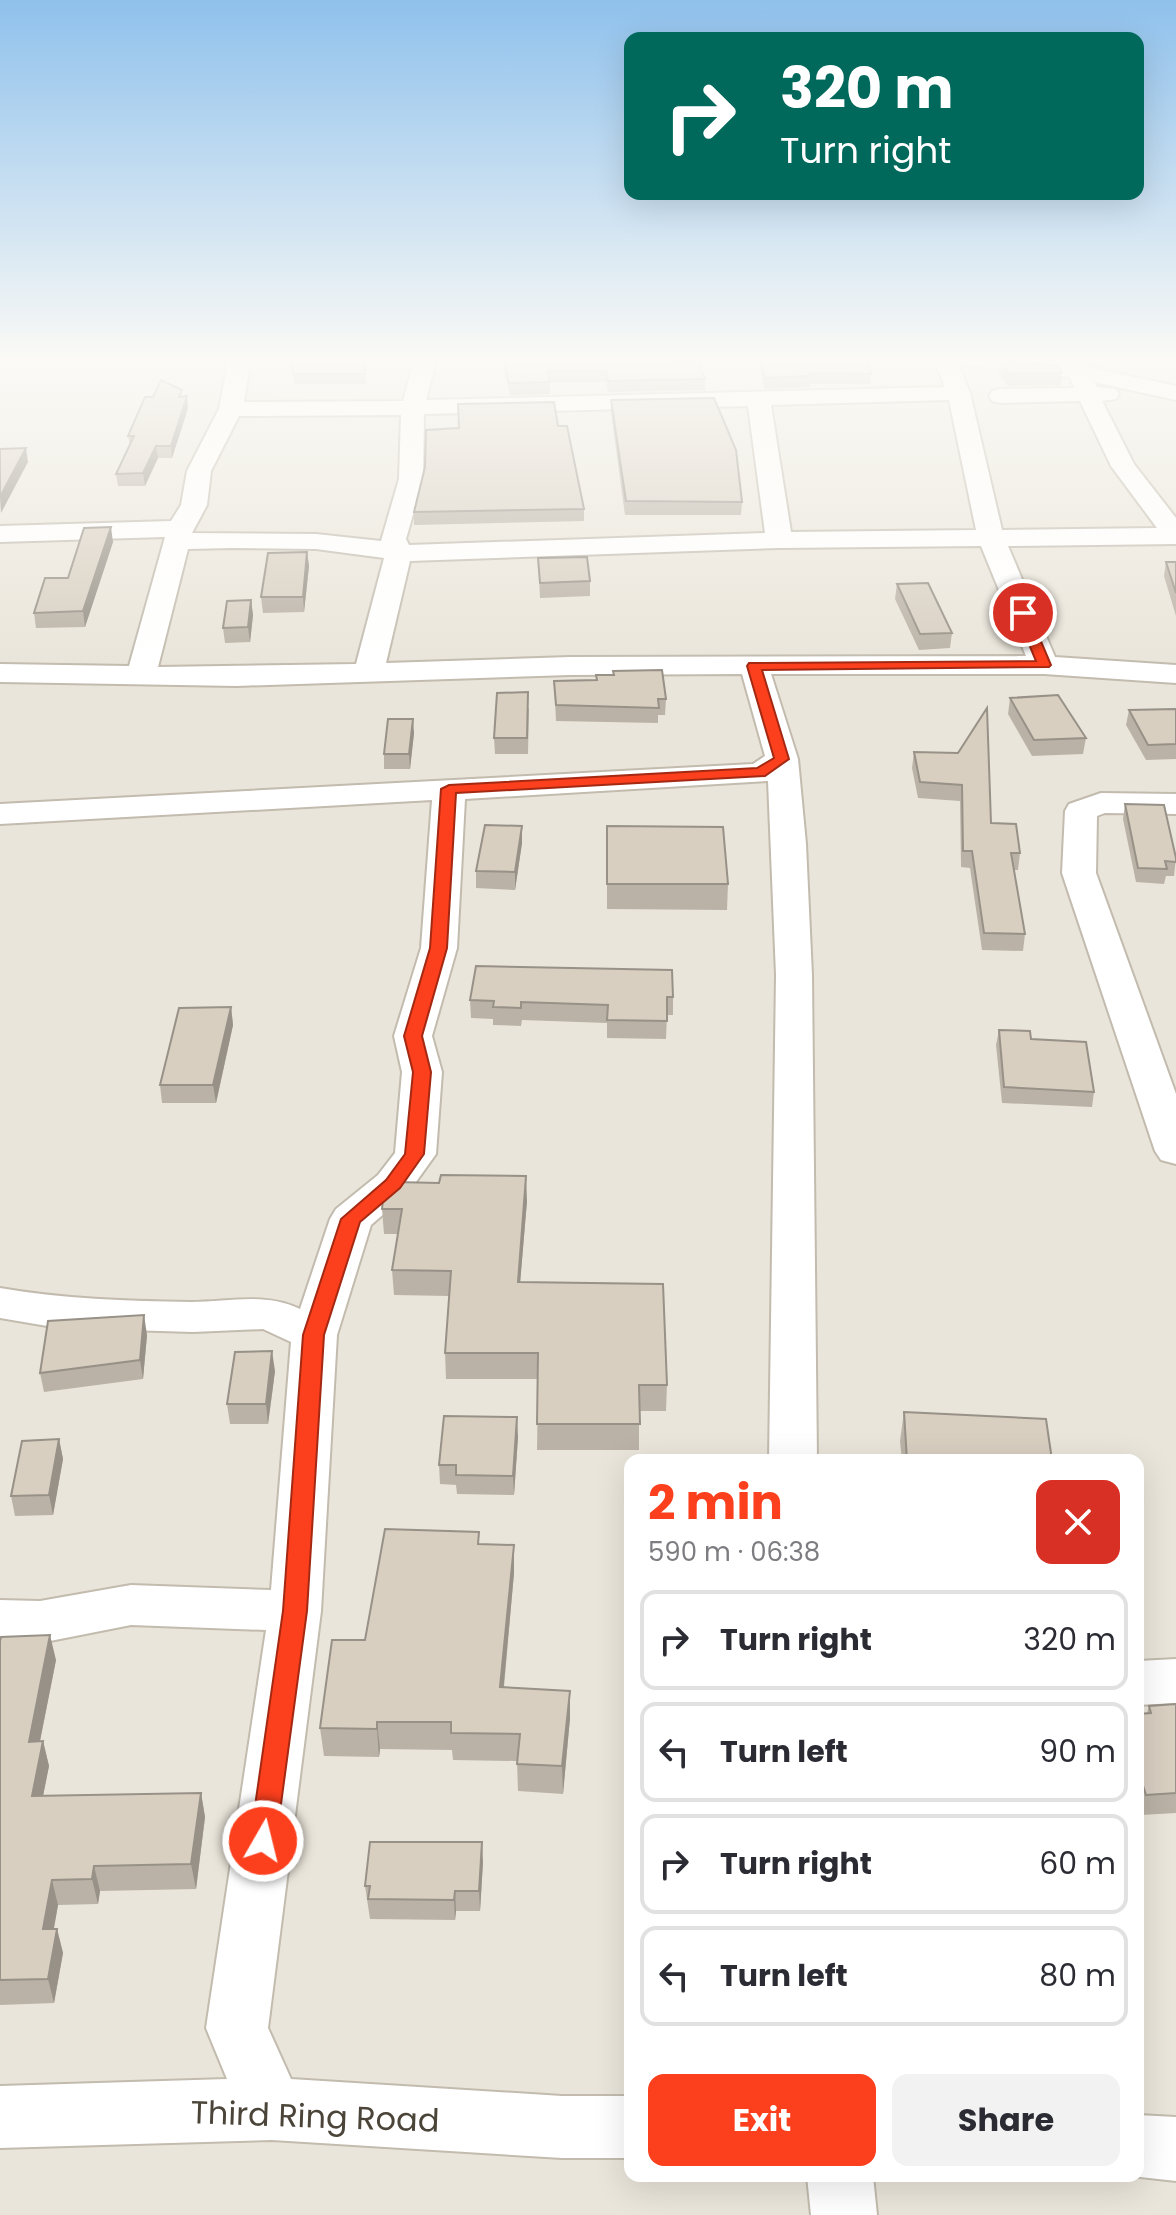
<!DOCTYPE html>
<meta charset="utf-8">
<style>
body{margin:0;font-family:Poppins,sans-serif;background:#f2f2f3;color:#2b2b33;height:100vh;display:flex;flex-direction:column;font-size:30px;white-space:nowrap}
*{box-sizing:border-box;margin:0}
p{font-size:26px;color:#7c7c81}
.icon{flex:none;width:44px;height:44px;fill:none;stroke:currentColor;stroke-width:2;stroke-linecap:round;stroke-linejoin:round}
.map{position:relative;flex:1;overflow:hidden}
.side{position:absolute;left:624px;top:1454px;width:520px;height:728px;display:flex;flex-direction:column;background:#fff;border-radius:16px;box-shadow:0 8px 32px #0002}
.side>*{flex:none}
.top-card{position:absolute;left:624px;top:32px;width:520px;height:168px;border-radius:16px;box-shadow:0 8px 32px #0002;background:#00695c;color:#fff;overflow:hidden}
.pin{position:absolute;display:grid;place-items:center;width:68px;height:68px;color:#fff;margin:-34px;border:4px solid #fff;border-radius:50%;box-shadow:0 2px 8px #0007}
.me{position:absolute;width:88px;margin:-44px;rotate:8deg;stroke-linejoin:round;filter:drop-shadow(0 0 6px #0008)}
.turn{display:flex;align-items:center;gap:28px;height:168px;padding:0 24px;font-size:36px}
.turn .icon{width:104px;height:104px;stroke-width:2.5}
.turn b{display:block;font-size:56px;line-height:68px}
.round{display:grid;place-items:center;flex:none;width:84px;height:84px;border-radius:16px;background:#f2f2f3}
.overview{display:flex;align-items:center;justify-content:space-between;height:136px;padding:0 24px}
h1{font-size:48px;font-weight:700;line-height:60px;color:#fc3f1d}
.cta{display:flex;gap:16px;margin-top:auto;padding:16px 24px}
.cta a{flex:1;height:92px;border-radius:16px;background:#fc3f1d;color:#fff;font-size:32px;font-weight:700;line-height:92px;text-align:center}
.cta a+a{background:#f2f2f3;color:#2b2b33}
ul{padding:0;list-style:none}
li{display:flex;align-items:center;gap:24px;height:100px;margin:0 16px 12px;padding:0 8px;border:4px solid #e1e1e2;border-radius:16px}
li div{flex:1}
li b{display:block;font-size:30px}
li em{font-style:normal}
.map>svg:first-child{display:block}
</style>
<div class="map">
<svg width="1176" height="2215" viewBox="0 0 1176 2215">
<rect width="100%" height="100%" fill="#f6f3ec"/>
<path fill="#eae5da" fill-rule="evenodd" d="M 0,357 L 1176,357 L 1176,2215 L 0,2215 ZM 630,1460 L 1138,1460 L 1138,2176 L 630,2176 Z"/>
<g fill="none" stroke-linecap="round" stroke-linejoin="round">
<defs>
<g id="minor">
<path d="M 229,357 L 251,357 L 244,402 L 403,401 L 415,357 L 437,357 L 426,400 L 945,387 L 933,357 L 1022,357 L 1065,362 L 1063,357 L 1085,357 L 1089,367 L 1176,386 L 1176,400 L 1094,382 L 1097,387 L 1116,389 L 1119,394 L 1116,399 L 1102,401 L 1134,464 L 1176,518 L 1176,544 L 1008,546 L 1055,657 L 1176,665 L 1176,683 L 1044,674 L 771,674 L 798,759 L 806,844 L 812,975 L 817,1460 L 769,1460 L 776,975 L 768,781 L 465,799 L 457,948 L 432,1036 L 442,1072 L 436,1154 L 408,1193 L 371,1225 L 337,1335 L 321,1611 L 268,2028 L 291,2079 L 562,2096 L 630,2096 L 630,2158 L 562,2158 L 272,2140 L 0,2148 L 0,2086 L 227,2079 L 206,2028 L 266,1630 L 131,1625 L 40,1643 L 0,1642 L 0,1600 L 40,1601 L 131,1585 L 271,1590 L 291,1342 L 263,1329 L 193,1332 L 59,1328 L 0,1318 L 0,1288 C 63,1299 127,1301 191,1302 C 229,1302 264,1292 300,1309 L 330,1219 L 336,1209 L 378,1175 L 395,1153 L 402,1072 L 394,1036 L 421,948 L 432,800 L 0,824 L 0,804 L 753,764 L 765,756 L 742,674 L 570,675 L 237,686 L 0,682 L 0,664 L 129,666 L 165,537 L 0,542 L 0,526 L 171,521 L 181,505 L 187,471 L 219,409 ZM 958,364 L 1070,377 L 1074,388 L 1000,389 L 992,391 L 989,396 L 992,401 L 1000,403 L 1080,401 L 1111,466 L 1157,528 L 1002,530 L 970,393 ZM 949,400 L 976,530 L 791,532 L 771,405 ZM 748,406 L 765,533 L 409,545 L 406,539 L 423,479 L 424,414 ZM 401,415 L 399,479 L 381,541 L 316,534 L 192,533 L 207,505 L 211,471 L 239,416 ZM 981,546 L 1026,656 L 570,657 L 386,663 L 410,561 L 779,548 ZM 233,548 L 316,549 L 384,558 L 356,664 L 158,667 L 188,549 Z"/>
<path d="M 1101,793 L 1176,794 L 1176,814 L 1105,813 L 1097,816 L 1096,873 L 1176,1094 L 1176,1164 L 1161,1160 L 1155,1151 L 1062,873 L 1065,811 L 1069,804 Z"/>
<path d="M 1176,1659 L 1176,1703 L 1138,1705 L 1138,1661 Z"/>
<path d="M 1138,2115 L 1176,2117 L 1176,2181 L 1131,2176 L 1138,2176 Z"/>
<path d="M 807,2176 L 873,2176 L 877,2215 L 811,2215 Z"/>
</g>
</defs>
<use href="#minor" stroke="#c2bbae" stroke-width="4"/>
<use href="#minor" fill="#fff" fill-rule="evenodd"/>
</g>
<g fill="#bab2a6">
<path d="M 292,357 L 365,357 L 364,366 L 366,384 L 294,384 Z"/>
<path d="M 501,357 L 671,357 L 672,361 L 705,379 L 705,390 L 608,392 L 606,382 L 550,382 L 550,394 L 510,395 Z"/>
<path d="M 775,357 L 867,357 L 871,374 L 870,384 L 810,384 L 810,387 L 765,389 L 760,371 L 760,360 L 776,359 Z"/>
<path d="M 1000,360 L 1062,373 L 1061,385 L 1008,386 L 998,372 Z"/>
<path d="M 183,396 L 188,408 L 172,458 L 158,458 L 145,486 L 118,486 L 116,474 L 130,446 L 128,436 Z"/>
<path d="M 611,400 L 742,502 L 741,515 L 625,515 L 611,412 Z"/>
<path d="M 558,426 L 584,509 L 584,521 L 414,525 L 414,512 Z"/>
<path d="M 113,542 L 85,627 L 36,628 L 34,613 L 68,578 Z"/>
<path d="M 307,552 L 309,566 L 304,612 L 263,613 L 261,597 Z"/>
<path d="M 538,558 L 590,581 L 590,596 L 540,598 Z"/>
<path d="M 1166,562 L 1176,562 L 1176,616 L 1164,576 Z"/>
<path d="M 897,584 L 952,633 L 950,648 L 919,650 L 895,599 Z"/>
<path d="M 251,600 L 253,615 L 250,642 L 225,643 L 223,628 Z"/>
<path d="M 554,681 L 666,699 L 665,715 L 658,715 L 658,723 L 556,721 Z"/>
<path d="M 1010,698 L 1086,738 L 1083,754 L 1032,756 L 1008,714 Z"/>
<path d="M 529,708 L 528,754 L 495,754 L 494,738 Z"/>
<path d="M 1176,709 L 1176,759 L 1146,760 L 1126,725 L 1129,710 Z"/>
<path d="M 414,733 L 410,769 L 384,769 L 384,754 Z"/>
<path d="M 914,752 L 958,753 L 991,823 L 1020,853 L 1018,870 L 1014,870 L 1025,934 L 1023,951 L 982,950 L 970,868 L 961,867 L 960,801 L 918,798 L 912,768 Z"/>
<path d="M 1125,804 L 1176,858 L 1174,876 L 1166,876 L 1164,884 L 1136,882 L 1123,819 Z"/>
<path d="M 607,826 L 728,884 L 727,910 L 607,909 Z"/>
<path d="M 522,843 L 515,890 L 476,888 L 476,871 Z"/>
<path d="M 673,997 L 673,1015 L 667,1015 L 666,1039 L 607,1038 L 607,1023 L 522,1020 L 521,1026 L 493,1025 L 493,1019 L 471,1018 L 470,1000 Z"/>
<path d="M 231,1007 L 233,1025 L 216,1103 L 162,1103 L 160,1085 Z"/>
<path d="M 999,1030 L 1031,1039 L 1094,1092 L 1092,1107 L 1002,1103 L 996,1045 Z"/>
<path d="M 527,1201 L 520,1283 L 667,1385 L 666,1411 L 639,1411 L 639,1450 L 537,1450 L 538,1379 L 446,1379 L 445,1353 L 449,1296 L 394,1295 L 392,1270 L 398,1234 L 384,1234 L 382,1209 Z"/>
<path d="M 147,1335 L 143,1379 L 44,1392 L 40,1373 Z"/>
<path d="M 275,1371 L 268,1424 L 230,1424 L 227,1404 Z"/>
<path d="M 904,1412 L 1052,1460 L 902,1460 L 900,1441 Z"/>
<path d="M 518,1437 L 514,1495 L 457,1494 L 456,1485 L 440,1484 L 439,1465 Z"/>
<path d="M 59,1439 L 63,1459 L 53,1515 L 15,1516 L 11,1496 Z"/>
<path d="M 480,1544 L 514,1545 L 514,1573 L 504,1687 L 570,1691 L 570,1718 L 563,1794 L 518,1791 L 517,1761 L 453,1760 L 452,1750 L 380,1749 L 379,1757 L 324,1756 L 320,1728 L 365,1640 Z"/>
<path d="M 0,1641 L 56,1660 L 40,1741 L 43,1741 L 49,1766 L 43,1796 L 201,1793 L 205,1817 L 196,1889 L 100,1891 L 98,1904 L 58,1905 L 54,1929 L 57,1929 L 63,1953 L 54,2003 L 0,2005 Z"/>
<path d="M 1176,1704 L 1176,1813 L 1141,1815 L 1138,1805 L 1138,1714 L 1147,1713 L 1149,1706 Z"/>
<path d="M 483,1862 L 480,1911 L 456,1911 L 455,1920 L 370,1919 L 365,1886 Z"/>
</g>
<g fill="#979187">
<path d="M 187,396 L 188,408 L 172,458 L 171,446 Z"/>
<path d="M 156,446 L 158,458 L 145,486 L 143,473 Z"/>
<path d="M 26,448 L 28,462 L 1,513 L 0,497 Z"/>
<path d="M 111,527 L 113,542 L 85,627 L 83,611 Z"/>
<path d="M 307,552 L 309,566 L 304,612 L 303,597 Z"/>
<path d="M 251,600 L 253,615 L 250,642 L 248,627 Z"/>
<path d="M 413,719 L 414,733 L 410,769 L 409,754 Z"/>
<path d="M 522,826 L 522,843 L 515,890 L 515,872 Z"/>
<path d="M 231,1007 L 233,1025 L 216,1103 L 213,1085 Z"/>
<path d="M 526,1176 L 527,1201 L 518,1308 L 518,1282 Z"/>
<path d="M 144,1315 L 147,1335 L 143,1379 L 140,1360 Z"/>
<path d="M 272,1351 L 275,1371 L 268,1424 L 266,1404 Z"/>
<path d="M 517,1417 L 518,1437 L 514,1495 L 513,1476 Z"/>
<path d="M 59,1439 L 63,1459 L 53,1515 L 49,1495 Z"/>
<path d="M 514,1545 L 514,1573 L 501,1715 L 500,1687 Z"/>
<path d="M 50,1635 L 56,1660 L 35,1766 L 29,1742 Z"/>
<path d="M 570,1691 L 570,1718 L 563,1794 L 562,1766 Z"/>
<path d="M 377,1722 L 380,1749 L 379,1757 L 377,1729 Z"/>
<path d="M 43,1741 L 49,1766 L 38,1821 L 32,1796 Z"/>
<path d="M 201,1793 L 205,1817 L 196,1889 L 191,1864 Z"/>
<path d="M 482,1842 L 483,1862 L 480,1911 L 479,1891 Z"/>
<path d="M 94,1866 L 100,1891 L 98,1904 L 92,1879 Z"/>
<path d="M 52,1880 L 58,1905 L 49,1954 L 43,1929 Z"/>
<path d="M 455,1891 L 456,1911 L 455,1920 L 454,1900 Z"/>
<path d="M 57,1929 L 63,1953 L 54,2003 L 48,1979 Z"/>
</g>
<g fill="#d8cfc1" stroke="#979187" stroke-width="2">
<path d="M 292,357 L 364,357 L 365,374 L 293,374 Z"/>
<path d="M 503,357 L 671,357 L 672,361 L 698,361 L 705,379 L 608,381 L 607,371 L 548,371 L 550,382 L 509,383 Z"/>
<path d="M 781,357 L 867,357 L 871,374 L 809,373 L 811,376 L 765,378 L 760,360 L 782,358 Z"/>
<path d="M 1000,360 L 1059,366 L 1062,373 L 1009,374 Z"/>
<path d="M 161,380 L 182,390 L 179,397 L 187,396 L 171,446 L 156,446 L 143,473 L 116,474 L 134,436 L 128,436 L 145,397 L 153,397 Z"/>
<path d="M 714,398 L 736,450 L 742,502 L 626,501 L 611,400 Z"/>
<path d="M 554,402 L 558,426 L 567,426 L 584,509 L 414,512 L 425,467 L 426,430 L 459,428 L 458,404 Z"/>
<path d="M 26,448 L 0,497 L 0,449 Z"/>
<path d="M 111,527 L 83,611 L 34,613 L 45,578 L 68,578 L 84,528 Z"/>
<path d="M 307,552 L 303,597 L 261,597 L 268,553 Z"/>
<path d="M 587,557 L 590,581 L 540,583 L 538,558 Z"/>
<path d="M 1166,562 L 1176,562 L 1176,593 Z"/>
<path d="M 928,583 L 952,633 L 920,634 L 897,584 Z"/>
<path d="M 251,600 L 248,627 L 223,628 L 227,601 Z"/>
<path d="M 662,670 L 666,699 L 658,699 L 659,708 L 556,705 L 554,681 L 597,680 L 596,675 L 614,675 L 613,671 Z"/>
<path d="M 528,692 L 527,738 L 494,738 L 497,693 Z"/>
<path d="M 1058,695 L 1086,738 L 1034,740 L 1010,698 Z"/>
<path d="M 987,708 L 991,823 L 1016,824 L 1020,853 L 1011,853 L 1025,934 L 984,933 L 972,851 L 963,851 L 962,785 L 920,782 L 914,752 L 958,753 Z"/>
<path d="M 1176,709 L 1176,744 L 1148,745 L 1129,710 Z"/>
<path d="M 388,719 L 413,719 L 409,754 L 384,754 Z"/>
<path d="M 1125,804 L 1164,805 L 1176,858 L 1176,862 L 1165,861 L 1167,869 L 1138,868 Z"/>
<path d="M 485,825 L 522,826 L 515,872 L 476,871 Z"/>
<path d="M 607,826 L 723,827 L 728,884 L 607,884 Z"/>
<path d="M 476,966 L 672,970 L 673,997 L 667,997 L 667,1021 L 607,1020 L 608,1005 L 521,1002 L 521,1008 L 493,1007 L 494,1001 L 470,1000 Z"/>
<path d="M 231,1007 L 213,1085 L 160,1085 L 179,1008 Z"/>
<path d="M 999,1030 L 1030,1031 L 1031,1039 L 1086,1042 L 1094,1092 L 1004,1087 Z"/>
<path d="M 441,1175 L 526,1176 L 518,1282 L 663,1284 L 667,1385 L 639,1385 L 640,1424 L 537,1424 L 538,1353 L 445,1353 L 451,1271 L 392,1270 L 402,1209 L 382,1209 L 384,1191 L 395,1182 L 439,1183 Z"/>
<path d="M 144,1315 L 140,1360 L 40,1373 L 48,1321 Z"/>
<path d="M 272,1351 L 266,1404 L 227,1404 L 235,1352 Z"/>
<path d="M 904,1412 L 1046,1419 L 1052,1460 L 907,1460 Z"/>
<path d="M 444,1416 L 517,1417 L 513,1476 L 456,1475 L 456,1465 L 439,1465 Z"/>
<path d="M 59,1439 L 49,1495 L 11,1496 L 22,1441 Z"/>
<path d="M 385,1529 L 479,1532 L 478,1544 L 514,1545 L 500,1687 L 570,1691 L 562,1766 L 517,1764 L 520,1734 L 451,1733 L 451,1722 L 377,1722 L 377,1729 L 320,1728 L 332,1640 L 365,1640 Z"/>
<path d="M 50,1635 L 29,1742 L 43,1741 L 32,1796 L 201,1793 L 191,1864 L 94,1866 L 92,1879 L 52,1880 L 43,1929 L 57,1929 L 48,1979 L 0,1980 L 0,1641 L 1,1637 Z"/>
<path d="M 1176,1704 L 1176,1793 L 1146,1795 L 1138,1770 L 1138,1714 L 1151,1713 L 1149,1706 Z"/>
<path d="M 370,1842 L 482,1842 L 479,1891 L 455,1891 L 454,1900 L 368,1899 L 370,1886 L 365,1886 Z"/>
</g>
<linearGradient id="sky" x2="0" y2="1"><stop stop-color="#8fc1ec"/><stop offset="0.54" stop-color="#fbfaf6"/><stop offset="1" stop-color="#fbfaf6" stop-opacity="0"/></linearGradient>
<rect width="1176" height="667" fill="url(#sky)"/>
<path fill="#fc3f1d" stroke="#a42913" stroke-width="2" d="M 1018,610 L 1029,613 L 1051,665 L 1049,667 L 762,670 L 789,759 L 765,776 L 456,793 L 447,948 L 422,1036 L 431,1072 L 424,1154 L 400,1188 L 360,1222 L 324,1335 L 307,1611 L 276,1841 L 272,1849 L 263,1852 L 254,1849 L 250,1841 L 283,1611 L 303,1335 L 341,1219 L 386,1180 L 405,1154 L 413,1072 L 404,1036 L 430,948 L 441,789 L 449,785 L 757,768 L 774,758 L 747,666 L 749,663 L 1036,661 L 1016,613 Z"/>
<g text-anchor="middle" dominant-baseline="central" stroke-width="7" stroke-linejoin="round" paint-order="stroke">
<g font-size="32" fill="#4b4439" stroke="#fff">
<text transform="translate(315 2116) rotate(2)">Third Ring Road</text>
</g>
</g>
</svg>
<div class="pin" style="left:1023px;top:613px;background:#d93025"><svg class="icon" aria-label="arrive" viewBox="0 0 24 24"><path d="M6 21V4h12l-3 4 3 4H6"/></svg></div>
<svg class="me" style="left:263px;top:1841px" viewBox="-20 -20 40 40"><circle r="17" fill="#fc3f1d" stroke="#fff" stroke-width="3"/><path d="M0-11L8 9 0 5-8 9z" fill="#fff"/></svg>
<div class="top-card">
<div class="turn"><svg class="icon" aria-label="right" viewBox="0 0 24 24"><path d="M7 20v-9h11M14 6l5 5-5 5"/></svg><div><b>320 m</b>Turn right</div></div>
</div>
<section class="side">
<div class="overview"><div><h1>2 min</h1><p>590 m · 06:38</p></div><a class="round" style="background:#d93025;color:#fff"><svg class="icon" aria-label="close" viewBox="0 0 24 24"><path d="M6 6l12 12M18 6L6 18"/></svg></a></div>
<ul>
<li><svg class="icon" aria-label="right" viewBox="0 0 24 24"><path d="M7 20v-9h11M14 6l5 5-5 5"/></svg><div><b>Turn right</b></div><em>320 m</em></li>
<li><svg class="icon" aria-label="left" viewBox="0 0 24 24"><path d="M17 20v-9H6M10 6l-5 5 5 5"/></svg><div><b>Turn left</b></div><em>90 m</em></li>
<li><svg class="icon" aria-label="right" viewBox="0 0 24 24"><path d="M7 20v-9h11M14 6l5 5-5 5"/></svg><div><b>Turn right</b></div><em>60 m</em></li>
<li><svg class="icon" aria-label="left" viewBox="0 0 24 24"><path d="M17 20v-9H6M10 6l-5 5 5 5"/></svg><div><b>Turn left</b></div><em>80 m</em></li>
</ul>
<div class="cta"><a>Exit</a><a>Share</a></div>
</section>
</div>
